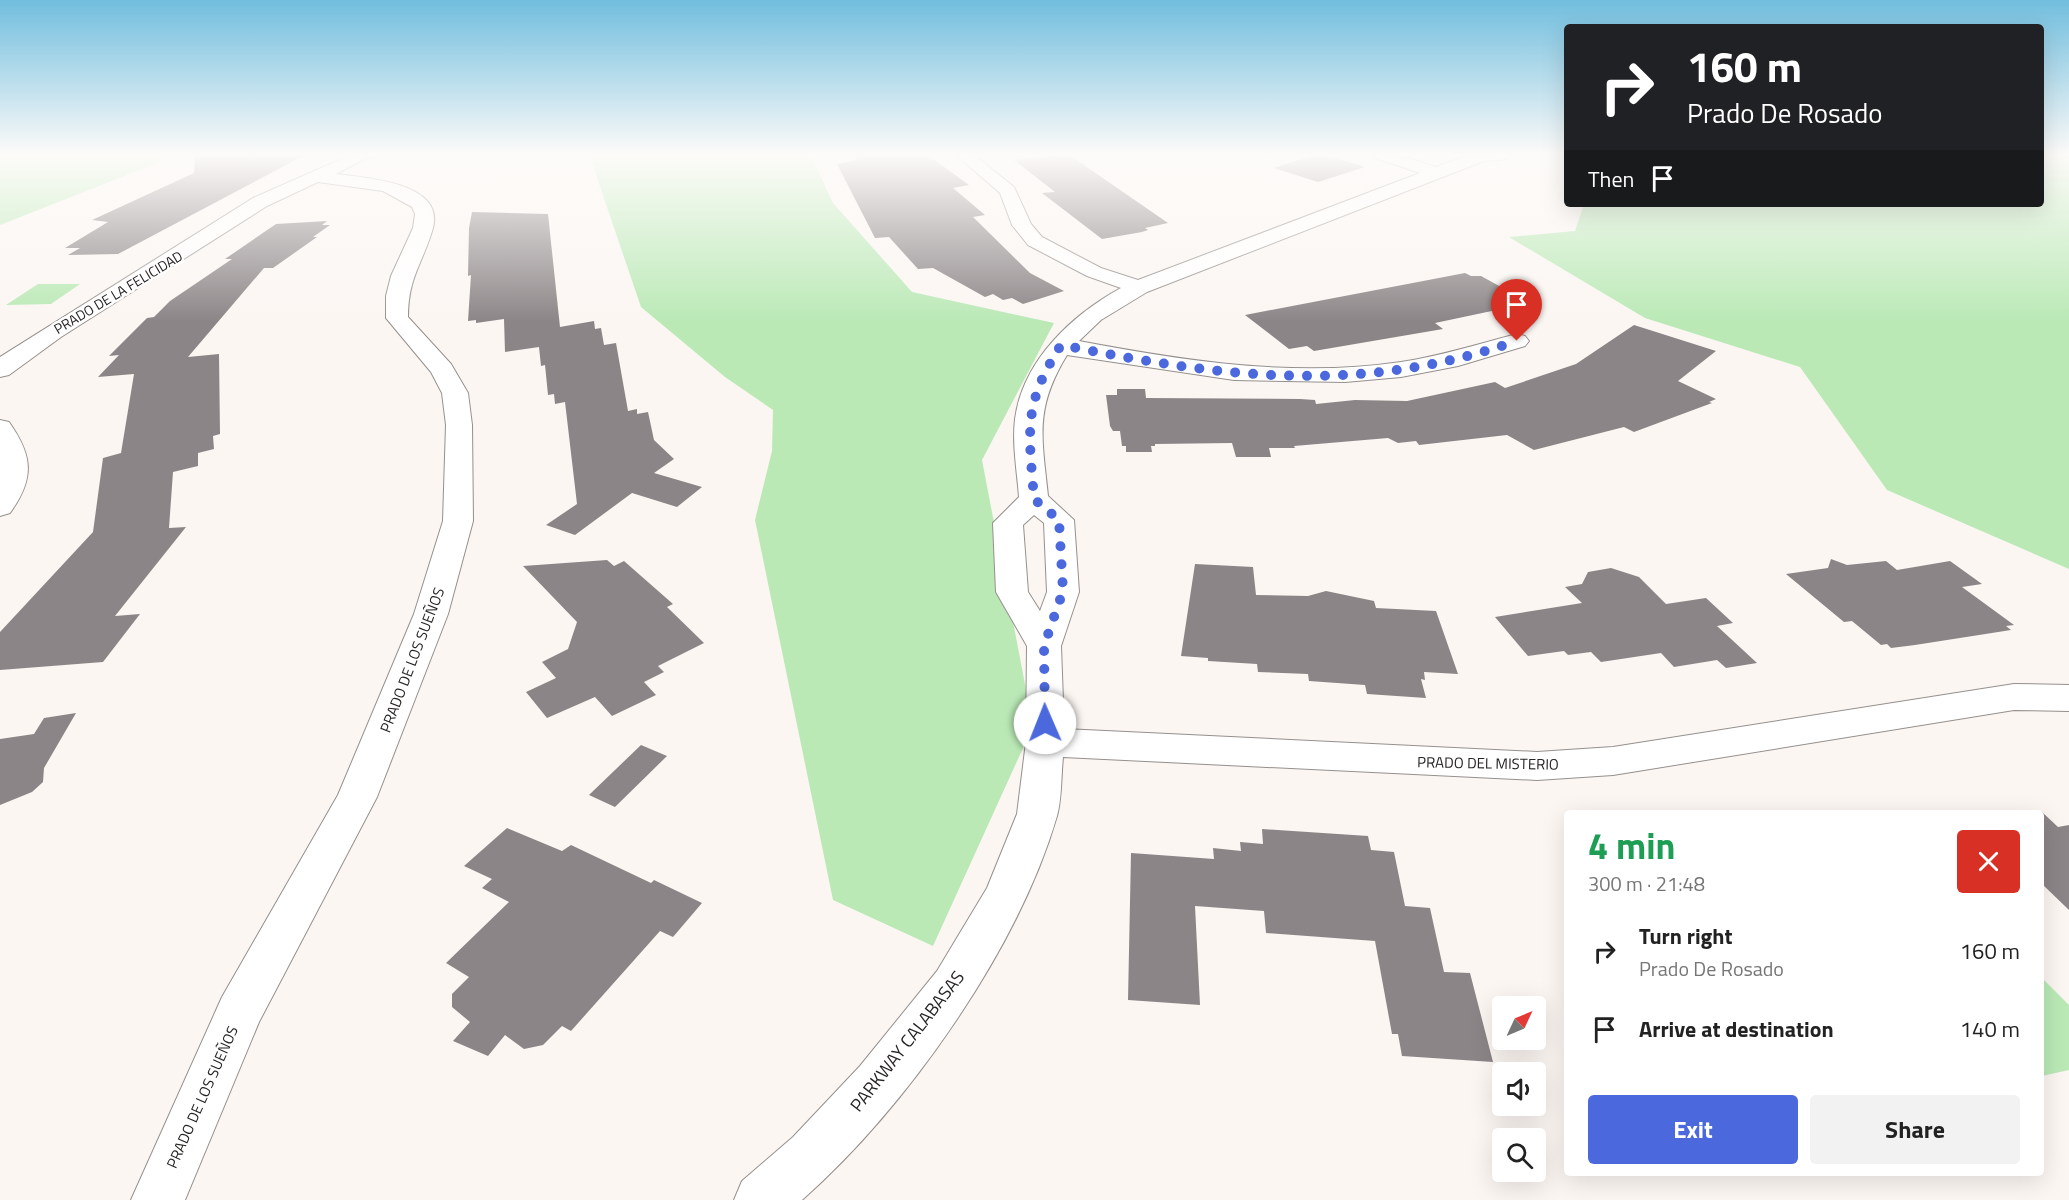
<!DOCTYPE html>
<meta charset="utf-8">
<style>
body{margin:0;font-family:"Titillium Web",sans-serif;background:#f2f2f2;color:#222;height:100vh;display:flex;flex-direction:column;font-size:22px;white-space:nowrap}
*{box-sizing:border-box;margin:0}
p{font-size:20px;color:#767676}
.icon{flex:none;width:33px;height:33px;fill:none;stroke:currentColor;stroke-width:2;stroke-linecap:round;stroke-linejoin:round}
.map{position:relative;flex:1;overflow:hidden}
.details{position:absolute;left:1564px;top:810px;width:480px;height:366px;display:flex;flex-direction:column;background:#fff;border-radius:6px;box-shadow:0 6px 24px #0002}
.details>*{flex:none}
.top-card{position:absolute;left:1564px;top:24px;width:480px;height:183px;border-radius:6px;box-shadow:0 6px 24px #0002;background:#202124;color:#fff;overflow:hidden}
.needle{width:39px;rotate:46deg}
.controls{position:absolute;left:1492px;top:996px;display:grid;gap:12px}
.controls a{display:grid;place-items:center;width:54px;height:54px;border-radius:6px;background:#fff;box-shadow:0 6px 24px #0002;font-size:30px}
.pin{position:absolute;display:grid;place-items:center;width:51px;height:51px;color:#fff;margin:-62px -26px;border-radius:50% 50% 50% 0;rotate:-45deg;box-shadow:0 0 6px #0007}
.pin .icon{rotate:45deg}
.me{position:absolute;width:66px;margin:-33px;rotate:359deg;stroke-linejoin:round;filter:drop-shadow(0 0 4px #0008)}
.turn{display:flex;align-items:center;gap:21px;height:126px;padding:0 24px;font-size:27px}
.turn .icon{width:78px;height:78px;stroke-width:2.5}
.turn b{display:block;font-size:42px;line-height:51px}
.then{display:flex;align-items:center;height:57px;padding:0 24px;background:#0003;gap:12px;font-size:22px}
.round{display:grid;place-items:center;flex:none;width:63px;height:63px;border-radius:6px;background:#f2f2f2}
.summary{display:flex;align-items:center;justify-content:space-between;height:102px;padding:0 24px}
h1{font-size:36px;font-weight:700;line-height:45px;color:#1e9e55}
.action{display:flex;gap:12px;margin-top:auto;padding:12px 24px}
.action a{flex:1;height:69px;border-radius:6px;background:#4b68dd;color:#fff;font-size:24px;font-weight:700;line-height:69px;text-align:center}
.action a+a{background:#f2f2f2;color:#222}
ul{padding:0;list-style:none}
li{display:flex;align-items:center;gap:18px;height:78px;padding:0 24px}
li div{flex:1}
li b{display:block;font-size:22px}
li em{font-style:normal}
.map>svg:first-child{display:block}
</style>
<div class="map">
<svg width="2069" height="1200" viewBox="0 0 2069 1200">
<rect width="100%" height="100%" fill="#fbf6f2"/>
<g fill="#bae9b6">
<path d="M 0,154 L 180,154 L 0,225 Z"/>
<path d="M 589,154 L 810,154 L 833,203 L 912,292 L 1054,323 L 982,460 L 1033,726 L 933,946 L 833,900 L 755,520 L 772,451 L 773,410 L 725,377 L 641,307 Z"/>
<path d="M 2042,154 L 2069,154 L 2069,569 L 1887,490 L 1800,367 L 1645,318 L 1509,237 L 1575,231 L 1584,204 L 2042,204 Z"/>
<path d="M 38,284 L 80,284 L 51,304 L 6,305 Z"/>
<path d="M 2042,978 L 2069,1005 L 2069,1070 L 2042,1076 Z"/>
</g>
<g fill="#8c8587">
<path d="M 195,154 L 307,154 L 118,254 L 68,255 L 80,248 L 65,248 L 108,222 L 92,220 L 194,173 Z"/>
<path d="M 850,154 L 926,154 L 969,185 L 953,188 L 985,215 L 973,217 L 1030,273 L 1064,291 L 1023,304 L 1012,298 L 1003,300 L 993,294 L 985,297 L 933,268 L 918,269 L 889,237 L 875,238 L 837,164 L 858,160 Z"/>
<path d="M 1068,154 L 1168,223 L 1145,228 L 1148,230 L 1142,232 L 1102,239 L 1042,193 L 1055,192 L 1014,160 Z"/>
<path d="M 1317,154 L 1322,154 L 1365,167 L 1318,182 L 1274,168 Z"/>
<path d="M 472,212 L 548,214 L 560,327 L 594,321 L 595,329 L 601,328 L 604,345 L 616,343 L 628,411 L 637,409 L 637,414 L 648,412 L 654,440 L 674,459 L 654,473 L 702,487 L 677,507 L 632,493 L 575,535 L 546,525 L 577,504 L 565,402 L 555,404 L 554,394 L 548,395 L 545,365 L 541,366 L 539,347 L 505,352 L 504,319 L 476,323 L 476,320 L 468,321 L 471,275 L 468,276 L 469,228 Z"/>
<path d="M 327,221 L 322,225 L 330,225 L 313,237 L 317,237 L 273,268 L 264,268 L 188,357 L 219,354 L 220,434 L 213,436 L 214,449 L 198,453 L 198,466 L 173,472 L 169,528 L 186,527 L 115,616 L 140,614 L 103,662 L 0,670 L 0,632 L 93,532 L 103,458 L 121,453 L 134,374 L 98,377 L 119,355 L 109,356 L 147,318 L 154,317 L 170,301 L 232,259 L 225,259 L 276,224 Z"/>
<path d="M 1465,273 L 1471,276 L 1481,276 L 1530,303 L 1435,323 L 1443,329 L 1314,351 L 1307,346 L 1289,349 L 1245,315 Z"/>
<path d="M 1634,325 L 1716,351 L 1678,381 L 1716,399 L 1709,402 L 1712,403 L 1634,432 L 1624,427 L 1534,450 L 1507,435 L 1419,445 L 1416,441 L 1398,443 L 1388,438 L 1294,446 L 1295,448 L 1269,448 L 1271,457 L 1236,457 L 1232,443 L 1155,444 L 1155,446 L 1151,446 L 1152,452 L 1126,452 L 1126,446 L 1122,446 L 1120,431 L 1113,431 L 1110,426 L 1106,395 L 1117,395 L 1117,389 L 1145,389 L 1146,398 L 1300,399 L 1315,400 L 1316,404 L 1355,400 L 1407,401 L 1495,382 L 1505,388 L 1576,364 Z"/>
<path d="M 1831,559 L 1847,565 L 1886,561 L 1897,570 L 1950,561 L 1982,584 L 1962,587 L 2014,625 L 2006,626 L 2011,630 L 1915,645 L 1891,648 L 1887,644 L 1881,645 L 1852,621 L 1844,622 L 1786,574 L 1828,568 Z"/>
<path d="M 607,560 L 614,566 L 624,561 L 673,604 L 667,607 L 704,643 L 658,666 L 664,672 L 644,682 L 656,695 L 612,716 L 595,697 L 547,718 L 526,692 L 556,678 L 542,662 L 568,649 L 577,622 L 523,566 Z"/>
<path d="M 1195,564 L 1253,567 L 1256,595 L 1308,596 L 1326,591 L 1374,601 L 1376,608 L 1436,611 L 1458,674 L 1424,672 L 1425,680 L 1421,679 L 1426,698 L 1367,694 L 1365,685 L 1309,681 L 1308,674 L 1258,672 L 1257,664 L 1208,661 L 1208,658 L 1181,656 Z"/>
<path d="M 1611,568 L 1639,577 L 1666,604 L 1706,598 L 1733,623 L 1717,626 L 1757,663 L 1726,668 L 1717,660 L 1674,667 L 1661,653 L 1601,662 L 1591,652 L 1568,655 L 1564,651 L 1528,656 L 1495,617 L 1582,603 L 1565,587 L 1582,584 L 1588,572 Z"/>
<path d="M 76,713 L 44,768 L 43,782 L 32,792 L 0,805 L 0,739 L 34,734 L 44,718 Z"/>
<path d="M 641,745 L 667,756 L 615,807 L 589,795 Z"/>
<path d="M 2042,812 L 2058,827 L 2069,825 L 2069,910 L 2042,884 Z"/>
<path d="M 507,828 L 562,851 L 571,845 L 651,883 L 654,880 L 702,903 L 673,937 L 660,931 L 571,1031 L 562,1026 L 543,1045 L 524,1049 L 505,1035 L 488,1056 L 453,1041 L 470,1022 L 452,1007 L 452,994 L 469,977 L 446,963 L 509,902 L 482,888 L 492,879 L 464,866 Z"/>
<path d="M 1262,829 L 1368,836 L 1371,850 L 1394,852 L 1405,906 L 1430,908 L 1444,972 L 1470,973 L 1493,1062 L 1402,1056 L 1398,1034 L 1392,1034 L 1375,941 L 1266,933 L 1264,911 L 1195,906 L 1200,1005 L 1128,1000 L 1131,853 L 1214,859 L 1213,848 L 1241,851 L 1240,842 L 1263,844 Z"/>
</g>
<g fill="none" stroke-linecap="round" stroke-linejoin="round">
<defs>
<g id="minor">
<path d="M 353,154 L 374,154 L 336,174 C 365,178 445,182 433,228 C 423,263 408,277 408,317 L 451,364 L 468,393 L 472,425 L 473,521 L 448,614 L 377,797 L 259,1022 L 185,1200 L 131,1200 L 222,997 L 338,795 L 414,614 L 443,521 L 446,425 L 442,393 L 431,372 L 386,318 L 386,296 L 391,276 L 413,228 L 415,214 L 412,207 L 383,191 L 318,182 L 267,206 L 61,337 L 9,375 L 0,377 L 0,357 L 253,198 Z"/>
<path d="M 955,154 L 973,154 L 1014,187 L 1031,224 L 1042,237 L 1101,268 L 1138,280 L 1420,173 L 1375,158 L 1373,154 L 1396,154 L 1436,167 L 1472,154 L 1514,154 L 1506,159 L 1484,161 L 1147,292 L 1101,320 L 1079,341 C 1185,361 1294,378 1401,362 C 1441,356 1478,344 1517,334 L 1525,336 L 1529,341 L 1525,346 L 1458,366 L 1401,377 L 1345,382 L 1234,380 L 1067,355 C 1034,409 1042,437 1048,496 L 1074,520 L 1079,592 L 1061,646 L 1064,729 L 1537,752 L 1613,747 L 2014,684 L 2069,685 L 2069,711 L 2014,710 L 1613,775 L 1537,780 L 1063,757 C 1061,776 1062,798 1057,816 C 1018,950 906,1108 802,1200 L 734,1200 L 742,1181 L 793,1137 L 860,1066 L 937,971 L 987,888 L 1017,814 L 1026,742 L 1027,646 L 996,592 L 993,523 L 1019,497 C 1017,471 1012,444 1015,419 C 1023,360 1072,315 1121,288 L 1087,276 L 1028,245 L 1012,225 L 1000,193 ZM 1034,515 L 1044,523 L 1047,592 L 1040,611 L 1028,592 L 1023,525 Z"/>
<path d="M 0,420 L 9,422 C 33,456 35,478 10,513 L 0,516 Z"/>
</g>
</defs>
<use href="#minor" stroke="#95908d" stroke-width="2"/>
<use href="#minor" fill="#fff" fill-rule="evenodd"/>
</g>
<linearGradient id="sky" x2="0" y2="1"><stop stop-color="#71bede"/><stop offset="0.48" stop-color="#fdfbf9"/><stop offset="1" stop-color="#fdfbf9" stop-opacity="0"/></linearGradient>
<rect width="2069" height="322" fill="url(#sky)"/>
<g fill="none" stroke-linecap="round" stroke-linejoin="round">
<path stroke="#4b68dd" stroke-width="10" stroke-dasharray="0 18" d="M 1045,723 L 1044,646 L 1063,591 L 1059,520 L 1034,499 C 1029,431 1022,406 1061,345 C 1221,377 1359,396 1517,341"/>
</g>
<g text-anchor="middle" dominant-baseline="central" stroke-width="5" stroke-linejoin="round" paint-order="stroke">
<g font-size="14" fill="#272524" stroke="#fff">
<text transform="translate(118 292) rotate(-31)">PRADO DE LA FELICIDAD</text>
</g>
<g font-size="15" fill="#272524" stroke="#fff">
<text transform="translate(412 660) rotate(-69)">PRADO DE LOS SUEÑOS</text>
<text transform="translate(1488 763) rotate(1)">PRADO DEL MISTERIO</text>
<text transform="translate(202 1097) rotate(-66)">PRADO DE LOS SUEÑOS</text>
</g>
<g font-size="18" fill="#272524" stroke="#fff">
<text transform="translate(907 1041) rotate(-52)">PARKWAY CALABASAS</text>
</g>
</g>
</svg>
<div class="controls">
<a><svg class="needle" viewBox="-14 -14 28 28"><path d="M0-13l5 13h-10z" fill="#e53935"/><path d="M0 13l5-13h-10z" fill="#767676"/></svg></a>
<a><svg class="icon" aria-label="sound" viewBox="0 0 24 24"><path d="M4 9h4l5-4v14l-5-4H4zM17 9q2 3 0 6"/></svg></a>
<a><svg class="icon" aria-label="search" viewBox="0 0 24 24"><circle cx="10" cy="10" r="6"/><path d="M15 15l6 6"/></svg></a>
</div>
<div class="pin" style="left:1517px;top:341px;background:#d93025"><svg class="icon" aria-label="arrive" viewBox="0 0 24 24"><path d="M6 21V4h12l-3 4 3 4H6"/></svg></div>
<svg class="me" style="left:1045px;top:723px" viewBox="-20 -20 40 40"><circle r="19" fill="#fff"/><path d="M0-13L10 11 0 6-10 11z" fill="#4b68dd"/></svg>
<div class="top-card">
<div class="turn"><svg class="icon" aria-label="right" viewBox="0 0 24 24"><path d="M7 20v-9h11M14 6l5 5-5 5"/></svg><div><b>160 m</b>Prado De Rosado</div></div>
<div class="then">Then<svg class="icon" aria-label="arrive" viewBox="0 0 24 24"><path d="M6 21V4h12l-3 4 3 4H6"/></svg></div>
</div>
<section class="details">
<div class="summary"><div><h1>4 min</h1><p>300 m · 21:48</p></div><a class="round" style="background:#d93025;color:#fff"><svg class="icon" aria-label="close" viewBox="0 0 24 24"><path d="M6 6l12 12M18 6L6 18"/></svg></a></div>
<ul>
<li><svg class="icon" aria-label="right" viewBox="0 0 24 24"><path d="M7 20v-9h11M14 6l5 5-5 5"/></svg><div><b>Turn right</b><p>Prado De Rosado</p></div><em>160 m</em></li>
<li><svg class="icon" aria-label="arrive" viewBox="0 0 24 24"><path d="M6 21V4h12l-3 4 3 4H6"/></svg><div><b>Arrive at destination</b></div><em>140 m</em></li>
</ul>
<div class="action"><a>Exit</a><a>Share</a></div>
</section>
</div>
